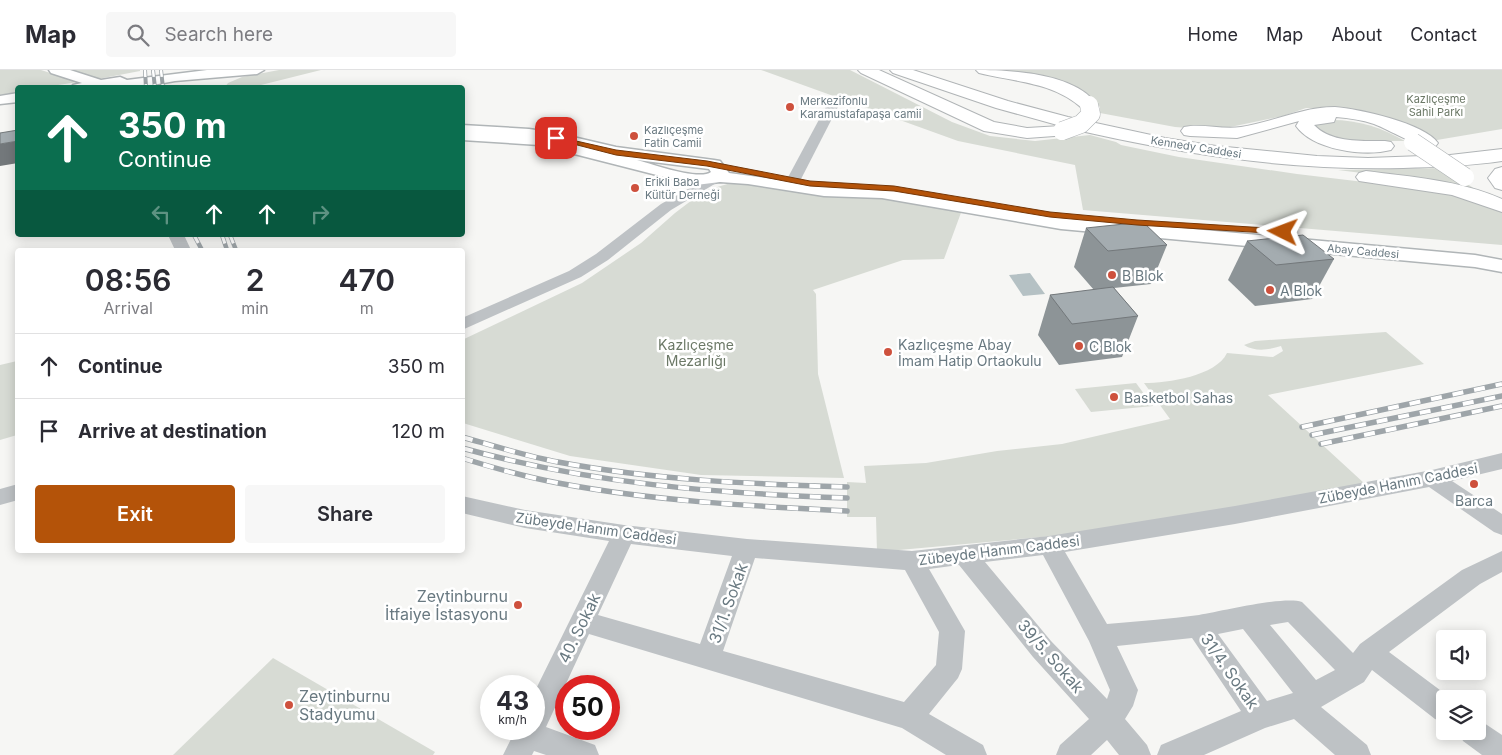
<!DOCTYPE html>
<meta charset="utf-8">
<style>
body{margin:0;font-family:Inter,sans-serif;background:#f7f7f7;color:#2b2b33;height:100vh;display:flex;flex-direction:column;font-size:19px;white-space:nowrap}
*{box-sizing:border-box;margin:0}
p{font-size:16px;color:#7c7c81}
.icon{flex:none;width:28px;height:28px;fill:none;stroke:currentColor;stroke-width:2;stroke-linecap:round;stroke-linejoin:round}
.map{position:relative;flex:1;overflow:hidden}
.panel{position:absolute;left:15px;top:178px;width:450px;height:305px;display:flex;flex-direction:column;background:#fff;border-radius:5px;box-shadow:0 2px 12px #0003}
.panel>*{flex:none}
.top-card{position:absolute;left:15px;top:15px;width:450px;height:152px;border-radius:5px;box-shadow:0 2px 12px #0003;background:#0b6e4f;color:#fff;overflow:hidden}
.fabs{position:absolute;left:1436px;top:560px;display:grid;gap:10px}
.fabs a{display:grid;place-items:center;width:50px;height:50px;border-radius:5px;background:#fff;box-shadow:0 2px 12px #0003;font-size:25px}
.speed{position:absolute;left:480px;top:605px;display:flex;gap:10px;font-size:25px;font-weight:700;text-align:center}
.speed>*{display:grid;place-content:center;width:65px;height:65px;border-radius:50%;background:#fff;box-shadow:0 2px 12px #0003;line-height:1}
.speed small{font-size:12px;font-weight:400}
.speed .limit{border:8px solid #d22;background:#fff;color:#111}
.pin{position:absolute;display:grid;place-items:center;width:42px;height:42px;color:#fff;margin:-21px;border-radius:10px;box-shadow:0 2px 8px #0006}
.me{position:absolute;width:55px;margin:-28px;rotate:273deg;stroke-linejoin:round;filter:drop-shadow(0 0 4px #0008)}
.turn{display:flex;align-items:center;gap:18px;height:105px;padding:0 20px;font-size:22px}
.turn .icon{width:65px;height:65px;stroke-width:2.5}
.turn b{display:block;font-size:35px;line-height:42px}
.lanes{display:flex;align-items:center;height:48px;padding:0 20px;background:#0003;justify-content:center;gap:25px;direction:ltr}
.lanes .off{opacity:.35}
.eta{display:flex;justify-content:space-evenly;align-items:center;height:85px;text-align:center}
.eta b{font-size:30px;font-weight:600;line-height:35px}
.button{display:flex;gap:10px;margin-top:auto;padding:10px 20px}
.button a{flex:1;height:58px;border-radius:5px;background:#b45309;color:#fff;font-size:20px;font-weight:600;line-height:58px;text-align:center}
.button a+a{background:#f7f7f7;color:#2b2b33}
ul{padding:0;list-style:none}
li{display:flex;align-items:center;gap:15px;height:65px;padding:0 20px;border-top:1px solid #e1e1e2}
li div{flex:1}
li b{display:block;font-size:19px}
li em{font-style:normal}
header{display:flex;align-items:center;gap:30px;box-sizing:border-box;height:70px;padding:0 25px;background:#fff;border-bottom:1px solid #e1e1e2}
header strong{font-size:24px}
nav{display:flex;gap:28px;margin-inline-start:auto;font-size:18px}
.search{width:350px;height:45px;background:#f7f7f7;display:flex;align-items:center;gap:12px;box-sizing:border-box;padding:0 18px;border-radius:5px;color:#7c7c81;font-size:19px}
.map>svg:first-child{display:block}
</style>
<header>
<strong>Map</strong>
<div class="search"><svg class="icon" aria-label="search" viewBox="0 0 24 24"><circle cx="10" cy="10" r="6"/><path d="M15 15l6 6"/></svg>Search here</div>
<nav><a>Home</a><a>Map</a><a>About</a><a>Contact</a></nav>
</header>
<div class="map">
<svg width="1502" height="685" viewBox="0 0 1502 685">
<rect width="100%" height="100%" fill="#f6f6f4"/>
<g fill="#d7dbd4">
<path d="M 0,0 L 41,0 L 78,12 L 45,17 L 18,18 L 17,22 L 0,25 Z"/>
<path d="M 73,0 L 140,0 L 140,1 L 98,9 Z"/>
<path d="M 279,0 L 321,0 L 253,17 L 225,17 L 228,13 L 242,7 Z"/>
<path d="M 761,0 L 850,0 L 952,52 L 990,66 L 1035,71 L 1090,65 L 1116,72 L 1121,75 L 1179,87 L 1297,104 L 1448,122 L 1502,142 L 1502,175 L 1083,140 L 1075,95 L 958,71 Z"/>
<path d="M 996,0 L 1502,0 L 1502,59 L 1431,71 L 1338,40 L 1306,38 L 1283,46 L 1216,60 L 1175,57 L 1100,43 L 1100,37 C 1072,11 1032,8 996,0 Z"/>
<path d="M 1327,50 C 1356,49 1381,57 1405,71 L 1352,71 L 1332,69 L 1312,55 Z"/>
<path d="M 1443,98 L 1478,121 L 1440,113 L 1338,100 Z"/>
<path d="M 734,112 L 786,121 L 886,128 L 962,140 L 944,189 L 903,190 L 813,220 L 816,224 L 818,304 L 844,408 L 701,405 L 570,386 L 463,353 L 462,270 L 582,213 L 641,173 L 675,143 L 704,121 Z"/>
<path d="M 1386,262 L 1424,294 L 1268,325 L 1365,414 L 1108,461 L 877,482 L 876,447 L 847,447 L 847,412 L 866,413 L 864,396 L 926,393 L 997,381 L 1062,374 L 1170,349 L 1144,313 C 1168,313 1216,306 1227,283 L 1273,287 L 1283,281 L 1281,276 C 1269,280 1255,282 1244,275 L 1255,271 Z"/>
<path d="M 17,291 L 17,365 L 0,370 L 0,295 Z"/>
<path d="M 1136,313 L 1153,336 L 1091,342 L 1075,319 Z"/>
<path d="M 273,588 L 435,682 L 433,685 L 173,685 Z"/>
</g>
<path fill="#b5c1c4" d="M 1030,203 L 1045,224 L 1023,226 L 1009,205 Z"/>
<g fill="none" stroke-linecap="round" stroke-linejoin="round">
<defs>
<g id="major">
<path d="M 49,0 L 70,0 L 101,10 L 120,7 L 127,10 L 207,0 L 264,0 L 257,4 L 175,11 L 136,18 L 71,18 L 73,15 L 82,13 L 51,3 Z"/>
<path d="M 18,23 L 18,32 L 0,34 L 0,26 Z"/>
<path d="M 462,55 L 529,59 L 556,63 L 616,77 L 714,90 L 720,91 L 729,103 L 824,116 L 882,118 L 1061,147 L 1475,185 L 1502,190 L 1502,202 L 1475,197 L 1061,159 L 882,128 L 824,126 L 748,114 L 720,112 L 696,115 L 539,75 L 462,70 ZM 637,90 L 709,99 L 711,102 C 699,111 652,94 637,90 Z"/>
</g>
<g id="highway">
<path d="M 858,0 L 879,0 L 994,52 L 1027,58 L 1061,56 L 996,38 L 893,3 L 890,0 L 913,0 L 1008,31 L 1068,47 L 1165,68 L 1216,76 L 1317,86 L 1368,88 L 1450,85 L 1502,79 L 1502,91 C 1469,96 1436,97 1403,98 C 1290,101 1179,84 1068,58 L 1071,61 L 1068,65 L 1027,68 L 984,61 L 861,3 Z"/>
<path d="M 976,0 C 1011,0 1076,3 1097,35 L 1095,39 L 1083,39 C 1054,12 1015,12 979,3 Z"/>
<path d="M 1335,37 C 1359,39 1424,53 1438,73 L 1435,77 C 1422,80 1390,60 1374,54 C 1362,50 1349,48 1336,47 L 1334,52 L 1314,55 C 1331,73 1362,71 1385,71 L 1391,72 L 1394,76 L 1391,80 C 1364,87 1313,80 1296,56 L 1299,51 L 1237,68 L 1190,66 L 1184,65 L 1181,61 L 1184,57 C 1202,53 1222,60 1241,57 C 1274,52 1302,37 1335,37 Z"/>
<path d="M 1502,97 L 1502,120 L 1495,118 L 1488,108 L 1495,99 Z"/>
<path d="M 1366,101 C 1412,107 1459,110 1502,129 L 1502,142 L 1452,125 L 1359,111 L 1356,107 L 1359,103 Z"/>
</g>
</defs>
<use href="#major" stroke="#b0b5b7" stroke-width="3"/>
<use href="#highway" stroke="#b0b4b6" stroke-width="2"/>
<g fill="#bec2c5" fill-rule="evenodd">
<path d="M 835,27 L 841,31 L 800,111 L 793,115 L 788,114 L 786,111 L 829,31 Z"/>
<path d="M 713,105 L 718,106 L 720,109 L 718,112 L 671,140 L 608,190 L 581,207 L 462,260 L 462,248 L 569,201 L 596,184 L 661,134 Z"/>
<path d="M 168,165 L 184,165 L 191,180 L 175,180 Z"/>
<path d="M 1502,383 L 1502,399 L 1452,411 L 1502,444 L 1502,465 L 1494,462 L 1429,417 L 1235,454 L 1065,482 L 1107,554 C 1138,551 1169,549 1199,545 C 1223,541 1283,526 1302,532 L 1353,583 L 1360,574 L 1462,500 L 1502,481 L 1502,502 L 1480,514 L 1389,582 L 1452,629 L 1445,629 L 1445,653 L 1435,649 L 1372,600 L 1364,612 L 1321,637 L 1367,675 L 1371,685 L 1335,685 L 1294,649 L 1265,658 L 1204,685 L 1157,685 L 1161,675 L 1241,641 L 1192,568 L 1117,576 L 1138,620 L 1133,636 L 1125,649 L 1147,675 L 1151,685 L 1119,685 L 1107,670 L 1091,685 L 1056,685 L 1060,675 L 1089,649 L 1033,587 L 959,495 L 929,499 L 965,561 L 962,599 L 958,608 L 929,644 L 983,675 L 987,685 L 946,685 L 902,658 L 589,564 L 546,657 L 595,675 L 599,685 L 546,685 L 534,681 L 532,685 L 503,685 L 516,659 L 534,659 L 534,623 L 609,471 L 525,458 L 462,443 L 462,426 L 525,440 L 624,455 L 747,469 L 912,481 L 1049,466 L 1235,436 L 1432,400 ZM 631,474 L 732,486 L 700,574 L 598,545 ZM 1043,485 L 1089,571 L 1110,620 L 1107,629 L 1051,571 L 985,492 ZM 755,488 L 905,500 L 939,562 L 936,595 L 904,632 L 723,581 ZM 1288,552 L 1335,600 L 1316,610 L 1270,555 ZM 1243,559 L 1293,623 L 1267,631 L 1218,564 Z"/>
<path d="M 18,414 L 18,430 L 0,435 L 0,419 Z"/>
<path d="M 1478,649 L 1502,665 L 1502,685 L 1482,685 L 1463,671 L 1459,661 L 1478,661 Z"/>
</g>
<use href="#major" fill="#fff" fill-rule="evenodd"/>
<use href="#highway" fill="#fff" fill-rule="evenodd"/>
<defs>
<g id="rail-far2">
<path d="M 145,0 L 146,18"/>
<path d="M 153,0 L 155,18"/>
<path d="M 161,0 L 163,18"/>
</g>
<g id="rail-far1">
<path d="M 194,165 L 202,180"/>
<path d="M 222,165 L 227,180"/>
<path d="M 230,165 L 236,180"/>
</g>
<g id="rail">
<path d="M 1302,357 L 1502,314"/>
<path d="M 1312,365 L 1502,326"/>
<path d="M 462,367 C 494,376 526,386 558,392 C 654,410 750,414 847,417"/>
<path d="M 1321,374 L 1502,336"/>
<path d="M 462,378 C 592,414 713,423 847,428"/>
<path d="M 462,388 C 494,398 525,407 558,413 C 653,431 750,436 847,441"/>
</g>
</defs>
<use href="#rail-far2" stroke="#9ea5a9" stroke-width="4"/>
<use href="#rail-far1" stroke="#9ea5a9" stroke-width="4.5"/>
<use href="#rail" stroke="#9ea5a9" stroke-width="5.5"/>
<use href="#rail-far2" stroke="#fff" stroke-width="2.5" stroke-dasharray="7" stroke-linecap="butt"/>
<use href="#rail-far1" stroke="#fff" stroke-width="3" stroke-dasharray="9" stroke-linecap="butt"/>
<use href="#rail" stroke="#fff" stroke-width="4" stroke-dasharray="11" stroke-linecap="butt"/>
<defs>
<g id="highway-bridge">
<path d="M 1062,61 L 1081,54 L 1091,44 L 1089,35"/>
<path d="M 1413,72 L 1465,107"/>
</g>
</defs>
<use href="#highway-bridge" stroke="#b0b4b6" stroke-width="19" stroke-linecap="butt"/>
<use href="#highway-bridge" stroke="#fff" stroke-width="18"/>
</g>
<g fill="#8d9497">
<path d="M 1086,158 L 1167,175 L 1151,214 L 1114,218 L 1138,246 L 1122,287 L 1059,295 L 1038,265 L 1050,225 L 1094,220 L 1074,197 Z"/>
<path d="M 1247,171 L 1334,189 L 1312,229 L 1255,236 L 1228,210 Z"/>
</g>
<path fill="#73787b" d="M 18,71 L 18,93 L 0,96 L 0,74 Z"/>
<g fill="#a4acb0" stroke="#73787b">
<path d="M 18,60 L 18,71 L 0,74 L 0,63 Z"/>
<path d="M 1143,152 L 1167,175 L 1108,181 L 1086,158 Z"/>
<path d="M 1303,165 L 1334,189 L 1276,195 L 1247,171 Z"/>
<path d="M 1113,217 L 1138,246 L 1072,254 L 1050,225 Z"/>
</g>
<path fill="#b45309" stroke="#753606" d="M 554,66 L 616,80 L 707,91 L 810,111 L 894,116 L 1050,142 L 1137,150 L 1283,159 L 1287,162 L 1283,164 L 1137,155 L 1050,147 L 894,121 L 810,116 L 707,96 L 616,85 L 554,69 Z"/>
<g fill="#ce513d" stroke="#fff" stroke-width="2">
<circle cx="790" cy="37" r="5"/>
<circle cx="634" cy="66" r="5"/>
<circle cx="635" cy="118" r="5"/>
<circle cx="1112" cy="205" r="5"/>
<circle cx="1270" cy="220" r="5"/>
<circle cx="1079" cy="276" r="5"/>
<circle cx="888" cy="282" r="5"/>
<circle cx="1114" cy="327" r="5"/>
<circle cx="1474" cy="414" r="5"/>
<circle cx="518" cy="535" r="5"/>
<circle cx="289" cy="635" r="5"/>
</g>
<g text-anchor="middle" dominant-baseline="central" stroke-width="5" stroke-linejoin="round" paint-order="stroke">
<g font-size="11" fill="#6c7967" stroke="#fff">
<text x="1436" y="29">Kazlıçeşme<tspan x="1436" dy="13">Sahil Parkı</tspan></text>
</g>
<g font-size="11" fill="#697981" stroke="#fff" text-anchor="start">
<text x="800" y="31">Merkezifonlu<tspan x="800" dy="13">Karamustafapaşa camii</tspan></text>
<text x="644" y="60">Kazlıçeşme<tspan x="644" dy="13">Fatih Camii</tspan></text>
<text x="645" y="112">Erikli Baba<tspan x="645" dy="13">Kültür Derneği</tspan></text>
</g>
<g font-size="11" fill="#697981" stroke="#fff">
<text transform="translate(1196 77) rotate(9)">Kennedy Caddesi</text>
<text transform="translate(1363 181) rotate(5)">Abay Caddesi</text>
</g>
<g font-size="14" fill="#697981" stroke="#fff" text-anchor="start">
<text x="1122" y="205">B Blok</text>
<text x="1280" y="220">A Blok</text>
<text x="898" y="274">Kazlıçeşme Abay<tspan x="898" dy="16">İmam Hatip Ortaokulu</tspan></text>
<text x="1089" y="276">C Blok</text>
<text x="1124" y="327">Basketbol Sahas</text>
<text x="1474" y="430" text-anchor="middle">Barca</text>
</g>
<g font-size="14" fill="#6c7967" stroke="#fff">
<text x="696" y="274">Kazlıçeşme<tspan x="696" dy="16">Mezarlığı</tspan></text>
</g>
<g font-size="14" fill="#697981" stroke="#fff">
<text transform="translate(1398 413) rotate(-11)">Zübeyde Hanım Caddesi</text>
<text transform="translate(596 458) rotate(8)">Zübeyde Hanım Caddesi</text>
<text transform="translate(999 480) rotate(-7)">Zübeyde Hanım Caddesi</text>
</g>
<g font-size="16" fill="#697981" stroke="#fff" text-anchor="end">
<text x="508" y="526">Zeytinburnu<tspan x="508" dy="18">İtfaiye İstasyonu</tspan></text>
<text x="299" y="626" text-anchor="start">Zeytinburnu<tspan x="299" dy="18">Stadyumu</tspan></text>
</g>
<g font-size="16" fill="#697981" stroke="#fff">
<text transform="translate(728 533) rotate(-70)">31/1. Sokak</text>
<text transform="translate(579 558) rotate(-64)">40. Sokak</text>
<text transform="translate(1051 586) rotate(49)">39/5. Sokak</text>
<text transform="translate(1230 601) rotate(55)">31/4. Sokak</text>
</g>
</g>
</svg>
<div class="fabs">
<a><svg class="icon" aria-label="sound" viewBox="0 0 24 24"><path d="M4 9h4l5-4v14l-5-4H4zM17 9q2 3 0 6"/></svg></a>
<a><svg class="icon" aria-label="layers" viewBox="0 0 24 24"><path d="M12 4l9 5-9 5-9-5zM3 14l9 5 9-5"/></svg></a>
</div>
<div class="speed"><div>43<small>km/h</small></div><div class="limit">50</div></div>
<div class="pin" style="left:556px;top:68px;background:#d93025"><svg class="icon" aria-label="arrive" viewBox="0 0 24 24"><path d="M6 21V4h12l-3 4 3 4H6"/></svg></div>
<svg class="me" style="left:1283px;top:162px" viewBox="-20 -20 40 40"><path d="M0-17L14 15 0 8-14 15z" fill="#b45309" stroke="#fff" stroke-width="4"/></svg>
<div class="top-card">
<div class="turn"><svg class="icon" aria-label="ahead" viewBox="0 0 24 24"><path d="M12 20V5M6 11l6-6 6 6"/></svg><div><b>350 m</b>Continue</div></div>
<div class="lanes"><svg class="icon off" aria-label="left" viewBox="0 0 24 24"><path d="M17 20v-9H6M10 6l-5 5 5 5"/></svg><svg class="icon" aria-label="ahead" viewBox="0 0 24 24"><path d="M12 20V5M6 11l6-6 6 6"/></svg><svg class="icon" aria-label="ahead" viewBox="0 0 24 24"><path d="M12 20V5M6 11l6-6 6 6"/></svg><svg class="icon off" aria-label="right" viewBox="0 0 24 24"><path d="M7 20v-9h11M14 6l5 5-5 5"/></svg></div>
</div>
<section class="panel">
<div class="eta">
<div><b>08:56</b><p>Arrival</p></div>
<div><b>2</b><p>min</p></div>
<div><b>470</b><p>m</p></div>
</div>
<ul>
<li><svg class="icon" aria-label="ahead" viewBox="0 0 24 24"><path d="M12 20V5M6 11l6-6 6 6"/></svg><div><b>Continue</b></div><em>350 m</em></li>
<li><svg class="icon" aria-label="arrive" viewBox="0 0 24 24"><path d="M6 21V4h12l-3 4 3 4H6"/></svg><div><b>Arrive at destination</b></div><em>120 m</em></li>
</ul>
<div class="button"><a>Exit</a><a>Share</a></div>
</section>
</div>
